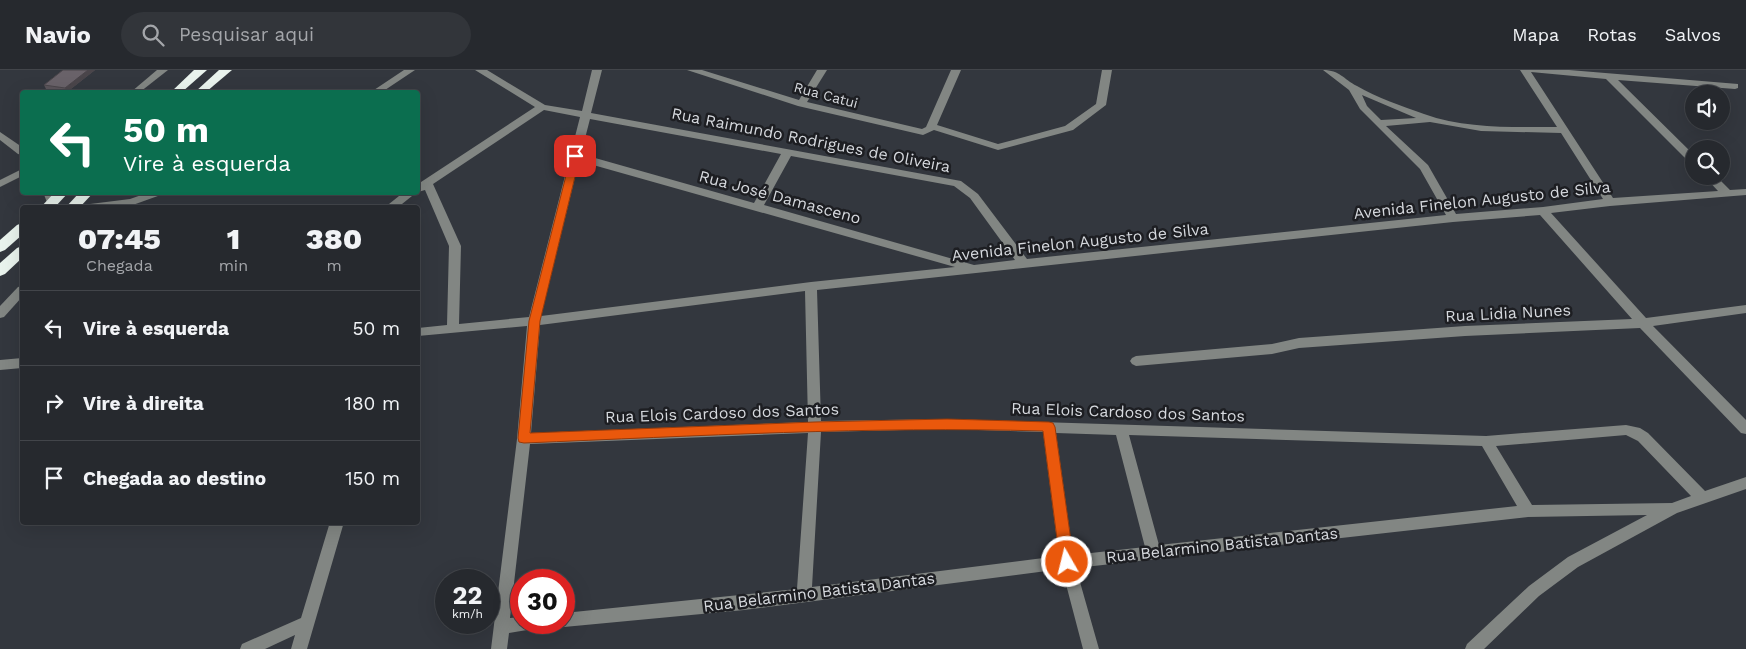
<!DOCTYPE html>
<html lang="pt">
<meta charset="utf-8">
<style>
body{margin:0;font-family:"Work Sans",sans-serif;background:#32353a;color:#f1f3f6;height:100vh;display:flex;flex-direction:column;font-size:19px;white-space:nowrap}
*{box-sizing:border-box;margin:0}
p{font-size:16px;color:#a4a6aa}
.icon{flex:none;width:28px;height:28px;fill:none;stroke:currentColor;stroke-width:2;stroke-linecap:round;stroke-linejoin:round}
.map{position:relative;flex:1;overflow:hidden}
.panel{position:absolute;left:20px;top:135px;width:400px;height:320px;display:flex;flex-direction:column;background:#26292e;border-radius:5px;box-shadow:0 5px 20px #0002,0 0 0 1px #42454a}
.panel>*{flex:none}
.top-card{position:absolute;left:20px;top:20px;width:400px;height:105px;border-radius:5px;box-shadow:0 5px 20px #0002,0 0 0 1px #42454a;background:#0b6e4f;color:#fff;overflow:hidden}
.fabs{position:absolute;left:1685px;top:15px;display:grid;gap:10px}
.fabs a{display:grid;place-items:center;width:45px;height:45px;border-radius:50%;background:#26292e;box-shadow:0 5px 20px #0002,0 0 0 1px #42454a;font-size:25px}
.speed{position:absolute;left:435px;top:499px;display:flex;gap:10px;font-size:25px;font-weight:700;text-align:center}
.speed>*{display:grid;place-content:center;width:65px;height:65px;border-radius:50%;background:#26292e;box-shadow:0 5px 20px #0002,0 0 0 1px #42454a;line-height:1}
.speed small{font-size:12px;font-weight:400}
.speed .limit{border:8px solid #d22;background:#fff;color:#111}
.pin{position:absolute;display:grid;place-items:center;width:42px;height:42px;color:#fff;margin:-21px;border-radius:10px;box-shadow:0 2px 8px #0006}
.me{position:absolute;width:55px;margin:-28px;rotate:352deg;stroke-linejoin:round;filter:drop-shadow(0 0 4px #0008)}
.turn{display:flex;align-items:center;gap:18px;height:105px;padding:0 20px;font-size:22px}
.turn .icon{width:65px;height:65px;stroke-width:2.5}
.turn b{display:block;font-size:35px;line-height:42px}
.eta{display:flex;justify-content:space-evenly;align-items:center;height:85px;text-align:center}
.eta b{font-size:30px;font-weight:800;line-height:35px}
ul{padding:0;list-style:none}
li{display:flex;align-items:center;gap:15px;height:75px;padding:0 20px;border-top:1px solid #42454a}
li div{flex:1}
li b{display:block;font-size:19px}
li em{font-style:normal}
header{display:flex;align-items:center;gap:30px;box-sizing:border-box;height:70px;padding:0 25px;background:#26292e;border-bottom:1px solid #42454a}
header strong{font-size:24px}
nav{display:flex;gap:28px;margin-inline-start:auto;font-size:18px}
.search{width:350px;height:45px;background:#32353a;display:flex;align-items:center;gap:12px;box-sizing:border-box;padding:0 18px;border-radius:28px;color:#a4a6aa;font-size:19px}
.map>svg:first-child{display:block}
</style>
<header>
<strong>Navio</strong>
<div class="search"><svg class="icon" aria-label="search" viewBox="0 0 24 24"><circle cx="10" cy="10" r="6"/><path d="M15 15l6 6"/></svg>Pesquisar aqui</div>
<nav><a>Mapa</a><a>Rotas</a><a>Salvos</a></nav>
</header>
<div class="map">
<svg width="1746" height="579" viewBox="0 0 1746 579">
<rect width="100%" height="100%" fill="#33373e"/>
<g fill="none" stroke-linecap="round" stroke-linejoin="round">
<g fill="#828683" fill-rule="evenodd">
<path d="M 157,0 L 168,0 L 140,22 L 131,22 Z"/>
<path d="M 404,0 L 415,0 L 382,22 L 371,22 Z"/>
<path d="M 475,0 L 487,0 L 545,35 L 582,41 L 592,0 L 602,0 L 591,43 L 961,111 L 978,124 L 1027,189 L 1446,145 L 1420,99 L 1360,39 L 1349,20 L 1323,0 C 1340,0 1343,9 1357,16 C 1377,28 1402,36 1424,44 C 1466,59 1512,57 1557,57 L 1520,0 L 1569,0 L 1738,14 L 1738,18 L 1735,19 L 1618,10 L 1694,85 L 1694,94 L 1690,93 L 1606,9 L 1531,2 L 1613,128 L 1718,121 L 1704,106 L 1716,106 L 1730,120 L 1746,119 L 1746,125 L 1610,136 L 1551,143 L 1646,248 L 1746,235 L 1746,243 L 1653,256 L 1746,350 L 1746,364 L 1741,363 L 1640,258 L 1465,266 L 1299,278 L 1272,284 L 1136,296 L 1132,294 L 1130,291 L 1132,288 L 1136,286 L 1272,274 L 1299,268 L 1465,256 L 1632,249 L 1540,145 L 1453,152 L 817,220 L 821,351 L 947,349 L 1486,366 L 1626,355 L 1640,358 L 1648,363 L 1705,421 L 1746,407 L 1746,419 L 1677,443 L 1578,497 L 1539,526 L 1484,579 L 1465,579 L 1467,574 L 1529,516 L 1568,487 L 1647,445 L 1528,447 L 1076,498 L 1099,579 L 1083,579 L 1062,499 L 744,540 L 564,557 L 557,552 L 564,552 L 564,543 L 797,519 L 808,363 L 530,374 L 510,548 L 521,547 L 521,552 L 547,552 L 545,557 L 509,563 L 507,579 L 491,579 L 517,369 L 527,256 L 418,266 L 418,258 L 447,255 L 449,176 L 425,120 L 418,122 L 418,114 L 535,37 ZM 1362,25 L 1416,48 L 1381,50 L 1367,36 ZM 544,40 L 580,47 L 529,247 L 459,254 L 461,176 L 433,114 ZM 590,49 L 781,84 L 754,133 L 581,84 ZM 1430,52 L 1481,61 L 1561,63 L 1603,129 L 1543,137 L 1456,144 L 1428,95 L 1386,56 ZM 791,86 L 954,116 L 970,128 L 1015,190 L 974,195 L 764,135 ZM 579,91 L 955,197 L 811,212 L 541,246 ZM 805,221 L 808,352 L 531,363 L 540,255 ZM 947,359 L 1043,362 L 1059,486 L 812,517 L 821,362 ZM 1056,363 L 1116,365 L 1145,477 L 1073,485 ZM 1129,365 L 1482,376 L 1517,436 L 1159,475 ZM 1626,365 L 1638,371 L 1691,426 L 1672,433 L 1532,435 L 1496,376 Z"/>
<path d="M 687,0 L 702,0 L 799,30 L 817,0 L 827,0 L 807,32 L 922,59 L 926,57 L 951,0 L 961,0 L 937,55 L 998,74 L 1065,56 L 1096,34 L 1102,0 L 1112,0 L 1106,35 L 1073,60 L 998,80 L 934,60 L 923,65 L 798,36 Z"/>
<path d="M 0,62 L 22,77 L 22,85 L 18,84 L 0,70 Z"/>
<path d="M 22,99 L 22,106 L 0,117 L 0,110 Z"/>
<path d="M 43,122 L 54,122 L 57,132 L 56,135 L 48,135 Z"/>
<path d="M 150,122 L 169,122 L 130,136 L 85,138 L 90,134 L 130,129 Z"/>
<path d="M 404,122 L 417,122 L 397,138 L 384,138 Z"/>
<path d="M 22,216 L 22,227 L 4,247 L 0,248 L 0,236 L 18,217 Z"/>
<path d="M 22,288 L 22,298 L 0,300 L 0,290 Z"/>
<path d="M 330,452 L 344,452 L 307,579 L 291,579 L 295,565 L 265,579 L 240,579 L 242,574 L 301,548 Z"/>
</g>
<g fill="#e9f3ed" fill-rule="evenodd">
<path d="M 194,0 L 207,0 L 182,22 L 171,22 Z"/>
<path d="M 219,0 L 232,0 L 206,22 L 195,22 Z"/>
<path d="M 55,122 L 69,122 L 54,138 L 40,138 Z"/>
<path d="M 80,122 L 94,122 L 79,138 L 65,138 Z"/>
<path d="M 22,153 L 22,165 L 5,180 L 0,182 L 0,170 L 17,155 Z"/>
<path d="M 22,176 L 22,188 L 5,204 L 0,206 L 0,193 L 17,178 Z"/>
</g>
</g>
<path fill="#5a545a" d="M 63,0 L 95,0 L 67,22 L 46,19 L 44,15 Z"/>
<path fill="#4a454a" d="M 88,0 L 95,0 L 67,22 L 65,18 Z"/>
<path fill="#696269" stroke="#4a454a" d="M 63,0 L 88,0 L 65,18 L 44,15 Z"/>
<path fill="#ea580c" stroke="#983908" d="M 575,83 L 580,86 L 540,251 L 530,363 L 815,352 L 947,349 L 1049,352 L 1053,353 L 1055,357 L 1074,492 L 1072,496 L 1067,498 L 1062,496 L 1060,492 L 1043,361 C 870,356 697,366 524,373 L 519,372 L 518,368 L 529,251 L 571,86 Z"/>
<g text-anchor="middle" dominant-baseline="central" stroke-width="5" stroke-linejoin="round" paint-order="stroke">
<g font-size="14" fill="#d6d9de" stroke="#1d1e22">
<text transform="translate(826 25) rotate(15)">Rua Catui</text>
</g>
<g font-size="16" fill="#d6d9de" stroke="#1d1e22">
<text transform="translate(811 70) rotate(11)">Rua Raimundo Rodrigues de Oliveira</text>
<text transform="translate(780 127) rotate(15)">Rua José Damasceno</text>
<text transform="translate(1482 130) rotate(-6)">Avenida Finelon Augusto de Silva</text>
<text transform="translate(1080 172) rotate(-6)">Avenida Finelon Augusto de Silva</text>
<text transform="translate(1508 243) rotate(-3)">Rua Lidia Nunes</text>
<text transform="translate(1128 342) rotate(2)">Rua Elois Cardoso dos Santos</text>
<text transform="translate(722 343) rotate(-2)">Rua Elois Cardoso dos Santos</text>
<text transform="translate(1222 475) rotate(-6)">Rua Belarmino Batista Dantas</text>
<text transform="translate(819 522) rotate(-7)">Rua Belarmino Batista Dantas</text>
</g>
</g>
</svg>
<div class="fabs">
<a><svg class="icon" aria-label="sound" viewBox="0 0 24 24"><path d="M4 9h4l5-4v14l-5-4H4zM17 9q2 3 0 6"/></svg></a>
<a><svg class="icon" aria-label="search" viewBox="0 0 24 24"><circle cx="10" cy="10" r="6"/><path d="M15 15l6 6"/></svg></a>
</div>
<div class="speed"><div>22<small>km/h</small></div><div class="limit">30</div></div>
<div class="pin" style="left:575px;top:86px;background:#d93025"><svg class="icon" aria-label="arrive" viewBox="0 0 24 24"><path d="M6 21V4h12l-3 4 3 4H6"/></svg></div>
<svg class="me" style="left:1067px;top:492px" viewBox="-20 -20 40 40"><circle r="17" fill="#ea580c" stroke="#fff" stroke-width="3"/><path d="M0-11L8 9 0 5-8 9z" fill="#fff"/></svg>
<div class="top-card">
<div class="turn"><svg class="icon" aria-label="left" viewBox="0 0 24 24"><path d="M17 20v-9H6M10 6l-5 5 5 5"/></svg><div><b>50 m</b>Vire à esquerda</div></div>
</div>
<section class="panel">
<div class="eta">
<div><b>07:45</b><p>Chegada</p></div>
<div><b>1</b><p>min</p></div>
<div><b>380</b><p>m</p></div>
</div>
<ul>
<li><svg class="icon" aria-label="left" viewBox="0 0 24 24"><path d="M17 20v-9H6M10 6l-5 5 5 5"/></svg><div><b>Vire à esquerda</b></div><em>50 m</em></li>
<li><svg class="icon" aria-label="right" viewBox="0 0 24 24"><path d="M7 20v-9h11M14 6l5 5-5 5"/></svg><div><b>Vire à direita</b></div><em>180 m</em></li>
<li><svg class="icon" aria-label="arrive" viewBox="0 0 24 24"><path d="M6 21V4h12l-3 4 3 4H6"/></svg><div><b>Chegada ao destino</b></div><em>150 m</em></li>
</ul>
</section>
</div>
